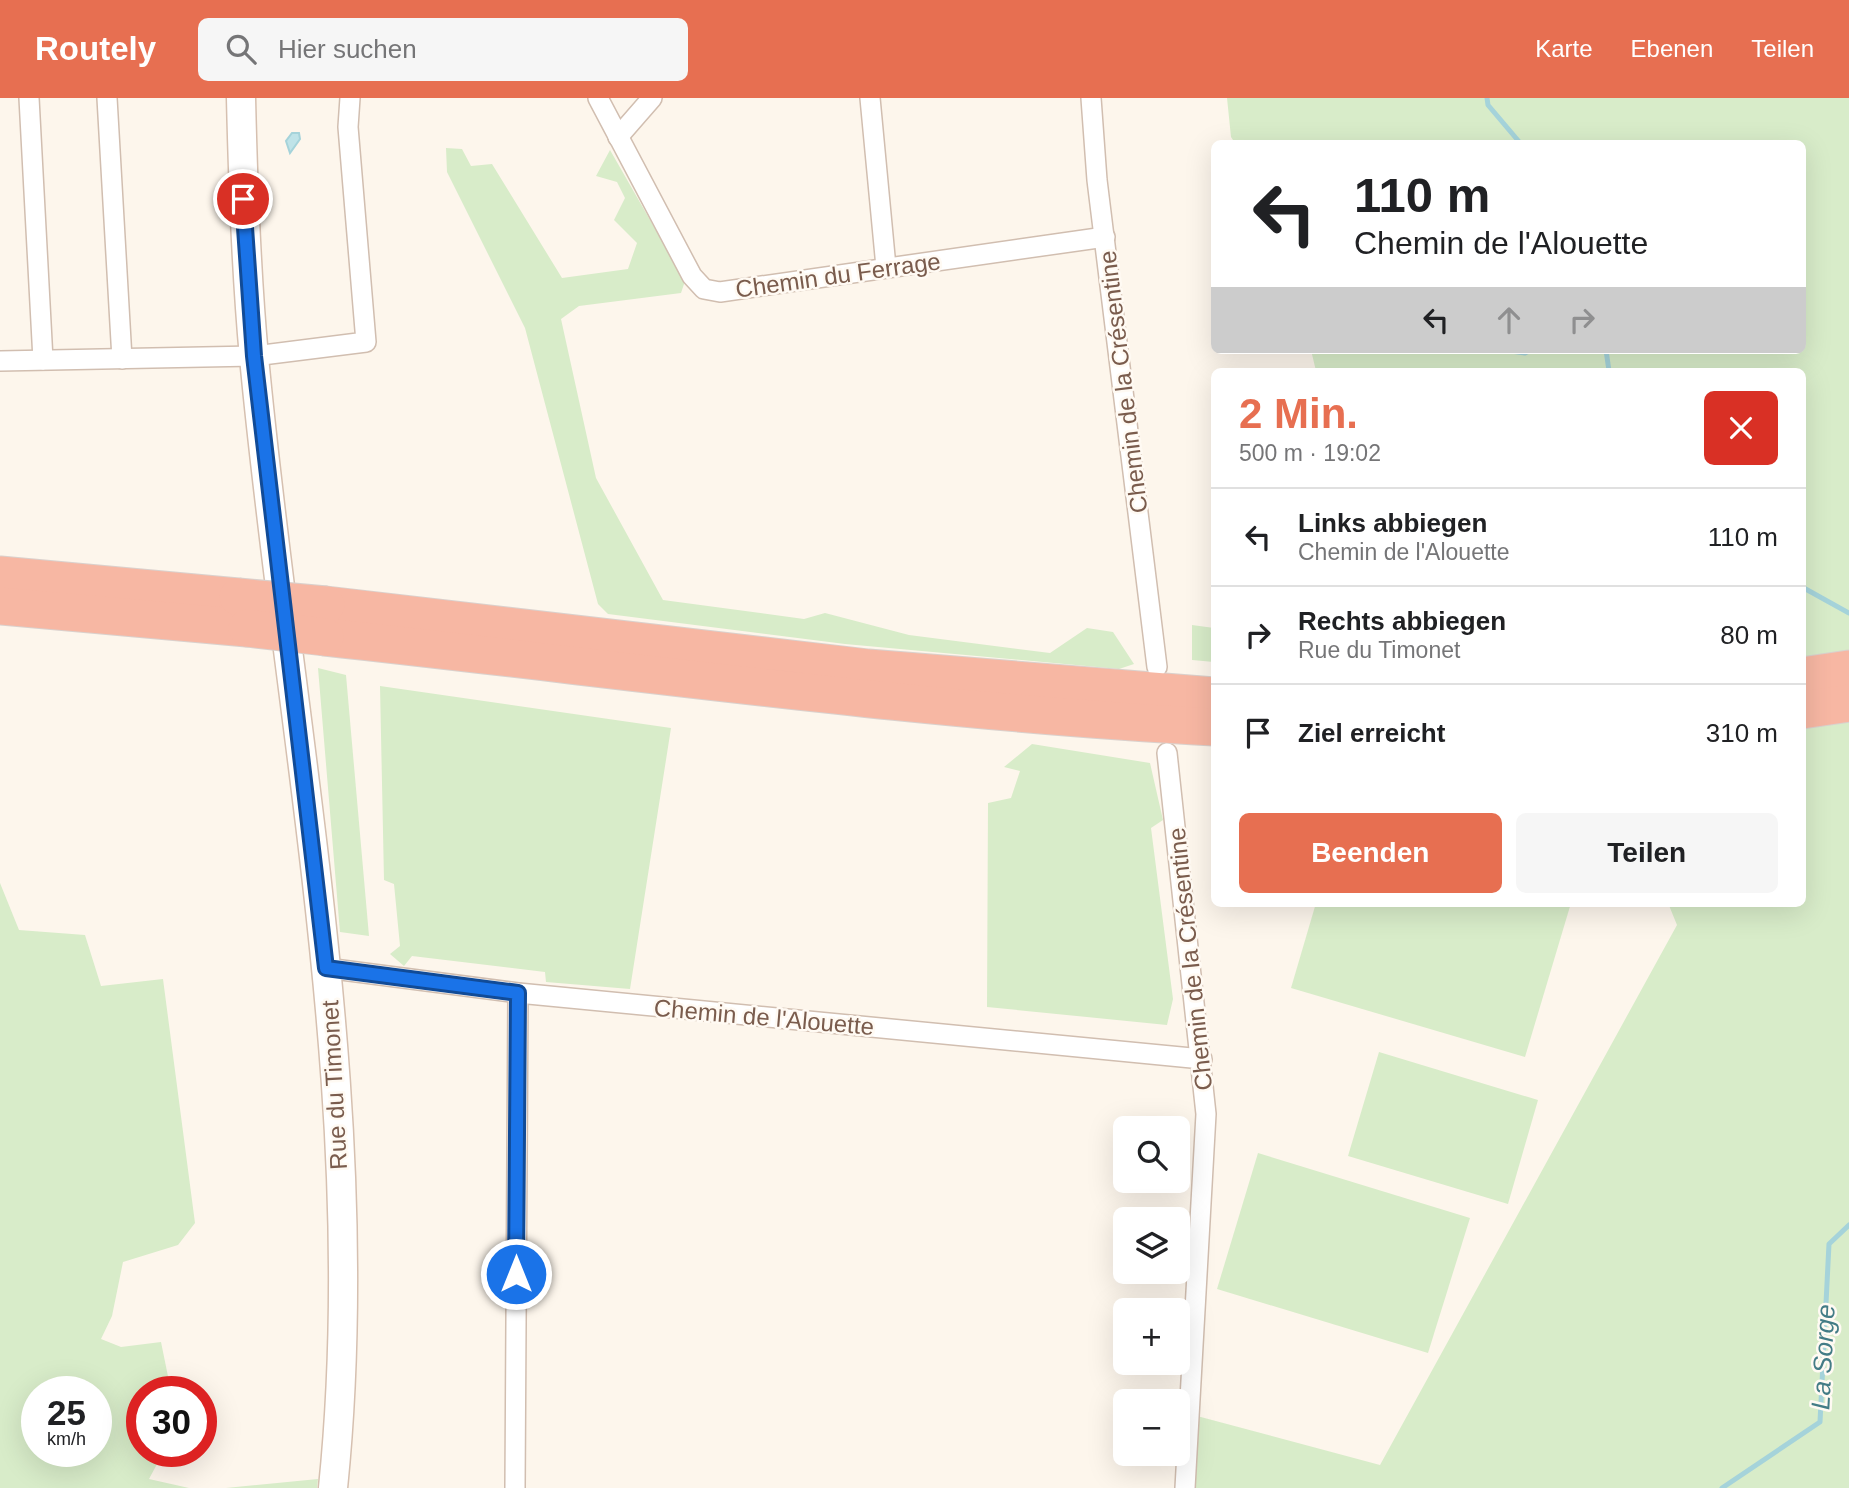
<!DOCTYPE html>
<html lang="de">
<meta charset="utf-8">
<style>
body{margin:0;font-family:Helvetica,sans-serif;background:#f6f6f6;color:#202124;height:100vh;display:flex;flex-direction:column;font-size:26px;white-space:nowrap}
*{box-sizing:border-box;margin:0}
p{font-size:23px;color:#757577}
.icon{flex:none;width:38px;height:38px;fill:none;stroke:currentColor;stroke-width:2;stroke-linecap:round;stroke-linejoin:round}
.map{position:relative;flex:1;overflow:hidden}
.drawer{position:absolute;left:1211px;top:270px;width:595px;height:539px;display:flex;flex-direction:column;background:#fff;border-radius:10px;box-shadow:0 7px 28px #0002}
.drawer>*{flex:none}
.hud{position:absolute;left:1211px;top:42px;width:595px;height:214px;border-radius:10px;box-shadow:0 7px 28px #0002;background:#fff;color:#202124;overflow:hidden}
.controls{position:absolute;left:1113px;top:1018px;display:grid;gap:14px}
.controls a{display:grid;place-items:center;width:77px;height:77px;border-radius:10px;background:#fff;box-shadow:0 7px 28px #0002;font-size:35px}
.speed{position:absolute;left:21px;top:1278px;display:flex;gap:14px;font-size:35px;font-weight:700;text-align:center}
.speed>*{display:grid;place-content:center;width:91px;height:91px;border-radius:50%;background:#fff;box-shadow:0 7px 28px #0002;line-height:1}
.speed small{font-size:18px;font-weight:400}
.speed .limit{border:10px solid #d22;background:#fff;color:#111}
.pin{position:absolute;display:grid;place-items:center;width:60px;height:60px;color:#fff;margin:-30px;border:4px solid #fff;border-radius:50%;box-shadow:0 2px 7px #0007}
.me{position:absolute;width:77px;margin:-38px;rotate:0deg;stroke-linejoin:round;filter:drop-shadow(0 0 5px #0008)}
.turn{display:flex;align-items:center;gap:24px;height:147px;padding:0 28px;font-size:32px}
.turn .icon{width:91px;height:91px;stroke-width:2.5}
.turn b{display:block;font-size:49px;line-height:60px}
.lanes{display:flex;align-items:center;height:66px;padding:0 28px;background:#0003;justify-content:center;gap:35px;direction:ltr}
.lanes .off{opacity:.35}
.round{display:grid;place-items:center;flex:none;width:74px;height:74px;border-radius:10px;background:#f6f6f6}
.head{display:flex;align-items:center;justify-content:space-between;height:119px;padding:0 28px}
h1{font-size:42px;font-weight:600;line-height:52px;color:#e76f51}
.primary-button{display:flex;gap:14px;margin-top:auto;padding:14px 28px}
.primary-button a{flex:1;height:80px;border-radius:10px;background:#e76f51;color:#fff;font-size:28px;font-weight:600;line-height:80px;text-align:center}
.primary-button a+a{background:#f6f6f6;color:#202124}
ul{padding:0;list-style:none}
li{display:flex;align-items:center;gap:21px;height:98px;padding:0 28px;border-top:2px solid #e0e0e0}
li div{flex:1}
li b{display:block;font-size:26px}
li em{font-style:normal}
header{display:flex;align-items:center;gap:42px;box-sizing:border-box;height:98px;padding:0 35px;background:#e76f51;color:#fff}
header strong{font-size:33px}
nav{display:flex;gap:38px;margin-inline-start:auto;font-size:24px}
.search{width:490px;height:63px;background:#f6f6f6;display:flex;align-items:center;gap:18px;box-sizing:border-box;padding:0 24px;border-radius:10px;color:#757577;font-size:26px}
.map>svg:first-child{display:block}
</style>
<header>
<strong>Routely</strong>
<div class="search"><svg class="icon" aria-label="search" viewBox="0 0 24 24"><circle cx="10" cy="10" r="6"/><path d="M15 15l6 6"/></svg>Hier suchen</div>
<nav><a>Karte</a><a>Ebenen</a><a>Teilen</a></nav>
</header>
<div class="map">
<svg width="1849" height="1390" viewBox="0 0 1849 1390">
<rect width="100%" height="100%" fill="#fdf6ec"/>
<g fill="#d8ecc9" fill-rule="evenodd">
<path d="M 1227,0 L 1849,0 L 1849,1390 L 1192,1390 L 1197,1318 L 1380,1367 L 1677,827 L 1668,805 L 1802,805 L 1802,273 L 1316,273 L 1311,252 L 1802,252 L 1802,46 L 1235,45 L 1231,39 Z"/>
<path d="M 446,50 L 462,51 L 471,68 L 492,66 L 562,180 L 628,171 L 637,145 L 614,122 L 625,100 L 617,84 L 596,78 L 610,52 L 685,183 L 681,195 L 579,208 L 561,221 L 596,380 L 663,502 L 804,521 L 825,515 L 909,537 L 1050,555 L 1087,530 L 1113,534 L 1134,566 L 1119,571 L 845,546 L 608,516 L 598,506 L 525,230 L 447,74 Z"/>
<path d="M 1192,527 L 1214,530 L 1214,564 L 1192,562 Z"/>
<path d="M 318,570 L 346,577 L 369,838 L 340,834 Z"/>
<path d="M 380,588 L 671,630 L 630,891 L 546,884 L 545,874 L 412,858 L 404,868 L 390,856 L 400,848 L 394,786 L 384,782 Z"/>
<path d="M 1032,646 L 1150,665 L 1163,722 L 1151,730 L 1173,901 L 1167,927 L 987,909 L 988,705 L 1011,700 L 1020,673 L 1004,669 Z"/>
<path d="M 0,785 L 19,832 L 85,837 L 101,888 L 163,881 L 195,1125 L 178,1147 L 123,1164 L 112,1218 L 101,1241 L 121,1249 L 161,1244 L 171,1293 L 142,1293 L 142,1353 L 164,1353 L 149,1381 L 189,1390 L 0,1390 ZM 37,1293 L 96,1293 L 96,1353 L 37,1353 Z"/>
<path d="M 1316,805 L 1571,805 L 1525,959 L 1291,890 Z"/>
<path d="M 1379,954 L 1538,1002 L 1508,1106 L 1348,1058 Z"/>
<path d="M 1258,1055 L 1470,1120 L 1428,1255 L 1217,1191 Z"/>
<path d="M 318,1381 L 317,1390 L 226,1390 Z"/>
</g>
<path fill="#bfe3e8" stroke="#a5d3da" stroke-width="2" d="M 292,35 L 299,35 L 300,41 L 290,55 L 286,43 Z"/>
<g fill="none" stroke-linecap="round" stroke-linejoin="round">
<g stroke="#a5d3da" stroke-width="5">
<path d="M 1487,0 L 1488,7 L 1521,46"/>
<path d="M 1504,252 L 1525,255 L 1531,252"/>
<path d="M 1606,252 L 1609,273"/>
<path d="M 1802,489 L 1849,515"/>
<path d="M 1722,1390 L 1820,1324 L 1829,1146 L 1849,1127"/>
</g>
<defs>
<g id="street">
<path d="M 29,0 L 43,262"/>
<path d="M 107,0 L 122,261"/>
<path d="M 598,0 L 692,178 L 704,191 L 720,194 L 1105,139"/>
<path d="M 870,0 L 886,169"/>
<path d="M 1091,0 L 1097,82 L 1157,569"/>
<path d="M 618,39 L 652,0"/>
<path d="M 0,263 L 254,258 L 366,244 L 348,29 L 350,0"/>
<path d="M 1167,655 L 1206,1016 L 1185,1390"/>
<path d="M 326,870 L 518,895 L 1202,961"/>
<path d="M 515,1390 L 518,895"/>
</g>
<path id="secondary" d="M 241,0 C 243,87 246,173 254,259 C 289,635 372,1011 333,1390"/>
<g id="highway">
<path d="M 0,477 L 238,499"/>
<path d="M 326,507 L 868,570 L 1214,598"/>
<path d="M 0,508 L 247,530"/>
<path d="M 325,539 C 622,571 917,613 1214,629"/>
<path d="M 1802,578 L 1849,571"/>
<path d="M 1802,612 L 1849,605"/>
</g>
</defs>
<use href="#street" stroke="#d1beb0" stroke-width="22"/>
<use href="#secondary" stroke="#d6c0b0" stroke-width="31"/>
<use href="#highway" stroke="#dad1cd" stroke-width="39"/>
<use href="#street" stroke="#fff" stroke-width="19"/>
<use href="#secondary" stroke="#fff" stroke-width="28"/>
<use href="#highway" stroke="#f7b7a3" stroke-width="37"/>
<defs>
<g id="highway-bridge">
<path d="M 238,499 L 326,507"/>
<path d="M 247,530 L 325,539"/>
</g>
</defs>
<use href="#highway-bridge" stroke="#dad1cd" stroke-width="39" stroke-linecap="butt"/>
<use href="#highway-bridge" stroke="#f7b7a3" stroke-width="37"/>
</g>
<g fill="none" stroke-linecap="round" stroke-linejoin="round">
<defs>
<path id="route" d="M 243,101 L 254,258 L 326,870 L 518,895 L 516,1176"/>
</defs>
<use href="#route" stroke="#114b97" stroke-width="18"/>
<use href="#route" stroke="#1a73e8" stroke-width="12"/>
</g>
<g text-anchor="middle" dominant-baseline="central" stroke-width="5" stroke-linejoin="round" paint-order="stroke">
<g font-size="24" fill="#7a5c4d" stroke="#fffaf3">
<text transform="translate(838 177) rotate(-8)">Chemin du Ferrage</text>
<text transform="translate(1123 284) rotate(-97)">Chemin de la Crésentine</text>
<text transform="translate(1190 861) rotate(-96)">Chemin de la Crésentine</text>
<text transform="translate(764 919) rotate(5)">Chemin de l'Alouette</text>
<text transform="translate(334 987) rotate(-93)">Rue du Timonet</text>
</g>
<g font-size="26" font-style="italic" fill="#437c86" stroke="#fffaf3">
<text transform="translate(1823 1259) rotate(-87)">La Sorge</text>
</g>
</g>
</svg>
<div class="controls">
<a><svg class="icon" aria-label="search" viewBox="0 0 24 24"><circle cx="10" cy="10" r="6"/><path d="M15 15l6 6"/></svg></a>
<a><svg class="icon" aria-label="layers" viewBox="0 0 24 24"><path d="M12 4l9 5-9 5-9-5zM3 14l9 5 9-5"/></svg></a>
<a>+</a>
<a>−</a>
</div>
<div class="speed"><div>25<small>km/h</small></div><div class="limit">30</div></div>
<div class="pin" style="left:243px;top:101px;background:#d93025"><svg class="icon" aria-label="arrive" viewBox="0 0 24 24"><path d="M6 21V4h12l-3 4 3 4H6"/></svg></div>
<svg class="me" style="left:516px;top:1176px" viewBox="-20 -20 40 40"><circle r="17" fill="#1a73e8" stroke="#fff" stroke-width="3"/><path d="M0-11L8 9 0 5-8 9z" fill="#fff"/></svg>
<div class="hud">
<div class="turn"><svg class="icon" aria-label="left" viewBox="0 0 24 24"><path d="M17 20v-9H6M10 6l-5 5 5 5"/></svg><div><b>110 m</b>Chemin de l'Alouette</div></div>
<div class="lanes"><svg class="icon" aria-label="left" viewBox="0 0 24 24"><path d="M17 20v-9H6M10 6l-5 5 5 5"/></svg><svg class="icon off" aria-label="ahead" viewBox="0 0 24 24"><path d="M12 20V5M6 11l6-6 6 6"/></svg><svg class="icon off" aria-label="right" viewBox="0 0 24 24"><path d="M7 20v-9h11M14 6l5 5-5 5"/></svg></div>
</div>
<section class="drawer">
<div class="head"><div><h1>2 Min.</h1><p>500 m · 19:02</p></div><a class="round" style="background:#d93025;color:#fff"><svg class="icon" aria-label="close" viewBox="0 0 24 24"><path d="M6 6l12 12M18 6L6 18"/></svg></a></div>
<ul>
<li><svg class="icon" aria-label="left" viewBox="0 0 24 24"><path d="M17 20v-9H6M10 6l-5 5 5 5"/></svg><div><b>Links abbiegen</b><p>Chemin de l'Alouette</p></div><em>110 m</em></li>
<li><svg class="icon" aria-label="right" viewBox="0 0 24 24"><path d="M7 20v-9h11M14 6l5 5-5 5"/></svg><div><b>Rechts abbiegen</b><p>Rue du Timonet</p></div><em>80 m</em></li>
<li><svg class="icon" aria-label="arrive" viewBox="0 0 24 24"><path d="M6 21V4h12l-3 4 3 4H6"/></svg><div><b>Ziel erreicht</b></div><em>310 m</em></li>
</ul>
<div class="primary-button"><a>Beenden</a><a>Teilen</a></div>
</section>
</div>
